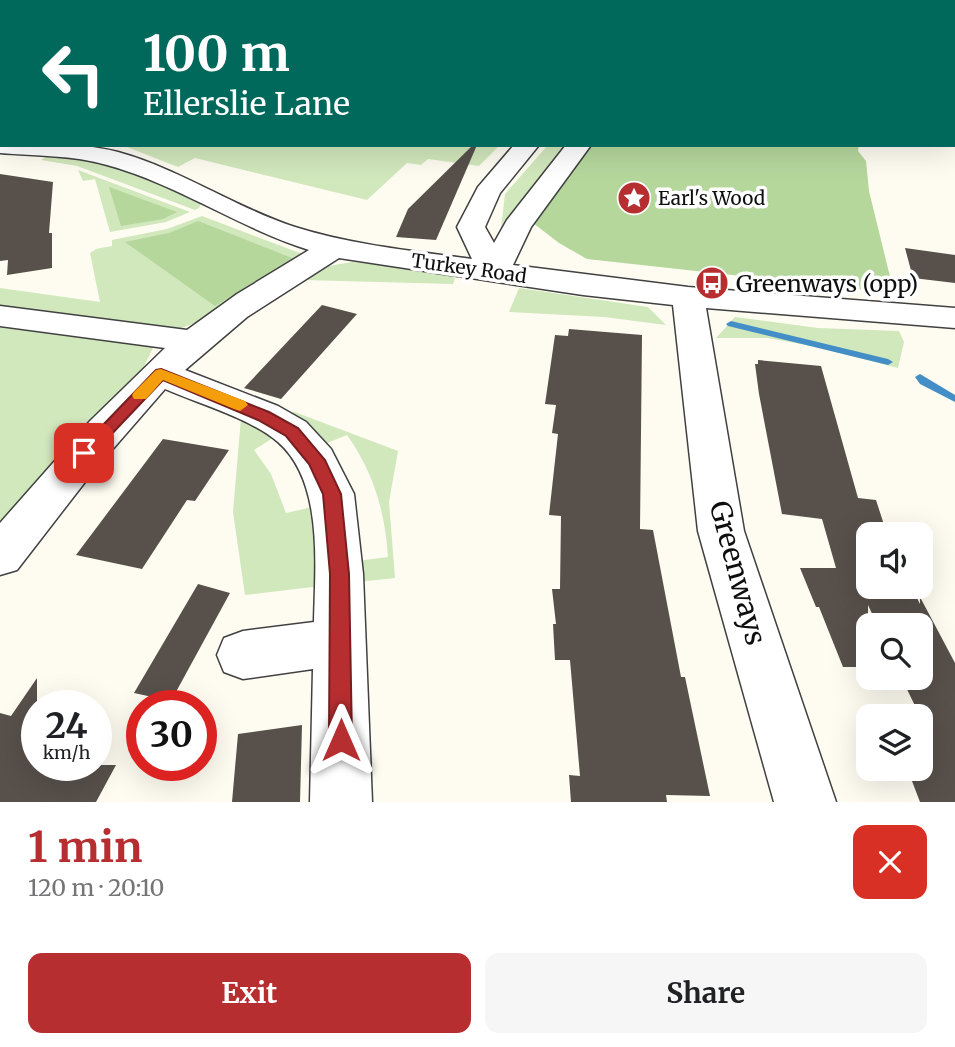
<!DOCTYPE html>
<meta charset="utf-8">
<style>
body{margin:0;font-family:Merriweather,serif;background:#f6f6f6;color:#202124;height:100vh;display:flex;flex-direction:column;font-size:26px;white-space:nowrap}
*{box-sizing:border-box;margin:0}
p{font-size:23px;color:#757577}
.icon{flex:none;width:38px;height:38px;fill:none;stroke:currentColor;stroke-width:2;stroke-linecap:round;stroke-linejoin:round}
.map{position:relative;height:802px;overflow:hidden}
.drawer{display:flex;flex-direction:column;background:#fff;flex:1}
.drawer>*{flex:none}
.guide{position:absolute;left:0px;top:0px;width:956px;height:147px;box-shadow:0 7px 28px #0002;background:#00695c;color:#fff;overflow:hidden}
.controls{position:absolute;left:856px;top:522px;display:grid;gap:14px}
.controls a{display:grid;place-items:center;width:77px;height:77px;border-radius:14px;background:#fff;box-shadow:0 7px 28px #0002;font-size:35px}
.speed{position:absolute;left:21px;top:690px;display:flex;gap:14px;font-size:35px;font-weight:700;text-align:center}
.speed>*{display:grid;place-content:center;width:91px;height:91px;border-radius:50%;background:#fff;box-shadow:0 7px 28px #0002;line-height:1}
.speed small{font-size:18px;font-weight:400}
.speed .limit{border:10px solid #d22;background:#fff;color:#111}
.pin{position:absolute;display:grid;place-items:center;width:60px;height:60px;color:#fff;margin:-30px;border-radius:14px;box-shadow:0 4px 10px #0006}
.me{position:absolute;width:77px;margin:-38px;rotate:0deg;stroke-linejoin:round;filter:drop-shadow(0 0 5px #0008)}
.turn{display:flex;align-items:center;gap:24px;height:147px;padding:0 28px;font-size:32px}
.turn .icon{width:91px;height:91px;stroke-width:2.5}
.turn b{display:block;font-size:49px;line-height:60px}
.round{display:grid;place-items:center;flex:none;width:74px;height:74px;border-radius:14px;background:#f6f6f6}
.summary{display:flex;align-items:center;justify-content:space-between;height:119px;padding:0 28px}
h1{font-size:42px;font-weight:700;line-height:52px;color:#b72e31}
.button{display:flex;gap:14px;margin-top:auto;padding:14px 28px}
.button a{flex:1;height:80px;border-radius:14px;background:#b72e31;color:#fff;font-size:28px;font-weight:700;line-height:80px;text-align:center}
.button a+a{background:#f6f6f6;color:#202124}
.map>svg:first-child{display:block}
</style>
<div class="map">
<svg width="955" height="802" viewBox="0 0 955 802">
<rect width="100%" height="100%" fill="#fefcf1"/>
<g fill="#d1e7bc">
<path d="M 122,145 L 500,145 L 479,166 L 428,159 L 421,165 L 407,163 L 367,200 L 195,158 L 178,167 Z"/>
<path d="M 548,145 L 569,145 L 511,222 L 501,229 L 505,194 Z"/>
<path d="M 52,153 L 90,159 L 143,174 L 201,203 L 199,208 L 195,210 L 77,166 L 41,160 Z"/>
<path d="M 78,170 L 190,212 L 166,222 L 110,232 L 95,179 L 83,181 Z"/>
<path d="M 202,216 L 305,255 L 212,317 L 173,331 L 153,348 L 131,393 L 0,528 L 0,288 L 100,302 L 90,253 L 96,249 L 112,246 L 112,240 L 167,229 Z"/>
<path d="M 352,262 L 433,270 L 455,278 L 453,284 L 303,280 L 316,268 Z"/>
<path d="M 519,288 L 648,307 L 666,325 L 604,317 L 509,312 Z"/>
<path d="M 735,317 L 818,328 L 899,331 L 904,342 L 898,368 L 812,346 L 767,338 L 716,338 Z"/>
<path d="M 292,411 L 398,451 L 389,502 L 395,578 L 358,582 L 357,561 L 388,557 C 385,512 374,473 347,435 L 322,445 Z"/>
<path d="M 241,418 L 276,436 L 254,450 L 271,474 L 286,513 L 317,506 L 321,586 L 245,595 L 233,512 Z"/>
</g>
<g fill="#b5d79c">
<path d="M 589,145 L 859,145 L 858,151 L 866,161 L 869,191 L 894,293 L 587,259 L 559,243 L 533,223 Z"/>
<path d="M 109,187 L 177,212 L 163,219 L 121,226 Z"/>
<path d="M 198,221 L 292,258 L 215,306 L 125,242 L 169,233 Z"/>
</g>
<path fill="#d5dfc2" d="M 372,0 L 683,0 L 369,2 Z"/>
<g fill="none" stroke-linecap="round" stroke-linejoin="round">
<g fill="#438ec6" fill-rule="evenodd">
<path d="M 731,321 L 888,359 L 893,362 L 888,365 L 728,326 L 726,324 Z"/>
<path d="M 920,374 L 955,395 L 955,402 L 920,384 L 915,377 Z"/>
</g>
</g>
<g fill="#57504b">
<path d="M 473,145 L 477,145 L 436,240 L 396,237 L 408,209 Z"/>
<path d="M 0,174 L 53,182 L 49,233 L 52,233 L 52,268 L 7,275 L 8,260 L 0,261 Z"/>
<path d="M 905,248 L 955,255 L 955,283 L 913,278 Z"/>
<path d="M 322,305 L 357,314 L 281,399 L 244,388 Z"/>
<path d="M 569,329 L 642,335 L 640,529 L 653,530 L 681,677 L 685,677 L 710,796 L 666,795 L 667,802 L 571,802 L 569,775 L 580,776 L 570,660 L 555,660 L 553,624 L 556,624 L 552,589 L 560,589 L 561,516 L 549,515 L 558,434 L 552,433 L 556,405 L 545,404 L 555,335 L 568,336 Z"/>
<path d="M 758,360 L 821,366 L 858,498 L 876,500 L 887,534 L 868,534 L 868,595 L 915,594 L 920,604 L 920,597 L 955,663 L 955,802 L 920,802 L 907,768 L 920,768 L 920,716 L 901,677 L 920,677 L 920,621 L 876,622 L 868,605 L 868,667 L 843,667 L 819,607 L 816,607 L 800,568 L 836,568 L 822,519 L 782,514 L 759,394 L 755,364 L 758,364 Z"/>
<path d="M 163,439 L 229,450 L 195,501 L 187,500 L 142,569 L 76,555 Z"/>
<path d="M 198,584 L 230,593 L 171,701 L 134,693 Z"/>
<path d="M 37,678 L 37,765 L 116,765 L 96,802 L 0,802 L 0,713 L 11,716 Z"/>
<path d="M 302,725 L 300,802 L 232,802 L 238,734 Z"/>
</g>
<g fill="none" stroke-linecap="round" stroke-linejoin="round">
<defs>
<g id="minor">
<rect x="319" y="0" width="16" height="2"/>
<path d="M 373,0 L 391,0 L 372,2 Z"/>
<path d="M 518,0 L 536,0 L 517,2 Z"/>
<path d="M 650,0 L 667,0 L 649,2 Z"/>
<path d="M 696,0 L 712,0 L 695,2 Z"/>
<path d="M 799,0 L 815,0 L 798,2 Z"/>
<path d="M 0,139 L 2,145 C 41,145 80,142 118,152 C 180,169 234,207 295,227 C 352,245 413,251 472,259 L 457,227 L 478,187 L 514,145 L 539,145 L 500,193 L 485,227 L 494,243 L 507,220 L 566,145 L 591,145 L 531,227 L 513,265 L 688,287 L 955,308 L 955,328 L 706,308 L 744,531 L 836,802 L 774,802 L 698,531 L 673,305 L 583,295 L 339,258 L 247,317 L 185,370 L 278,406 L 306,422 L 331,449 L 354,494 L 363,574 L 372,802 L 310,802 L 313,669 L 243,679 L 224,672 L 217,655 L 224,638 L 243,631 L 314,622 C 315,566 324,482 278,442 C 250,418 199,404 165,389 L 92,473 L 17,570 L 0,575 L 0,523 L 90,421 L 165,348 L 0,326 L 0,306 L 187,330 L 237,294 L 309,250 C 239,228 177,184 107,165 C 73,155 35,156 0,153 Z"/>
</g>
</defs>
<use href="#minor" stroke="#414141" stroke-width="3"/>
<use href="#minor" fill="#fff" fill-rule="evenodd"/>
</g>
<path fill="#b72e31" stroke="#771e20" stroke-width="2" d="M 161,369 L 269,412 L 298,428 L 325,460 L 341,494 L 349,574 L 352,740 L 349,748 L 341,752 L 332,748 L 329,740 L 330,574 L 323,494 L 309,464 L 286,436 L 258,420 L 163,380 L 90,457 L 84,459 L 76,453 L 156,370 Z"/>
<path fill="#f59e0b" d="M 161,369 L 245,401 L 248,405 L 240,411 L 234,409 L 163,380 L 146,399 L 134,399 L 132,395 L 134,392 L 156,370 Z"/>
<defs>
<symbol id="sight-disc" viewBox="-11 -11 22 22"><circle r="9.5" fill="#b72e31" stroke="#fff"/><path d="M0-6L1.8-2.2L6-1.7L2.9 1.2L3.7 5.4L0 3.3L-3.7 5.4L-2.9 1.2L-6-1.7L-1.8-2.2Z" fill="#fff"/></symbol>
<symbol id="bus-disc" viewBox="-11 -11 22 22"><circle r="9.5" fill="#b72e31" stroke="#fff"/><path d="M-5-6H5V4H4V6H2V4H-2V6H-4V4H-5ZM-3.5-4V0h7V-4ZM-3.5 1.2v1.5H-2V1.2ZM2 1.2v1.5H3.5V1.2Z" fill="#fff"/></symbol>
</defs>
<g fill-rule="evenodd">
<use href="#sight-disc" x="615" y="179" width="38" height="38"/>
<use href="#bus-disc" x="693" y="264" width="38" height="38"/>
</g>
<g text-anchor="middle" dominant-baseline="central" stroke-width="7" stroke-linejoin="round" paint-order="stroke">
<g font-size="19" fill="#0e0e0e" stroke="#fff" text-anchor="start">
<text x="658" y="198">Earl's Wood</text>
</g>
<g font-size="19" fill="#0e0e0e" stroke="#fff">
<text transform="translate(469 268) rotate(8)">Turkey Road</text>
</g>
<g font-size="23" fill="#0e0e0e" stroke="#fff" text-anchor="start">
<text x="736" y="283">Greenways (opp)</text>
</g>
<g font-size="28" fill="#0e0e0e" stroke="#fff">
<text transform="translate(738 573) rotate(75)">Greenways</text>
</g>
</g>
</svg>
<div class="controls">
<a><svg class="icon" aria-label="sound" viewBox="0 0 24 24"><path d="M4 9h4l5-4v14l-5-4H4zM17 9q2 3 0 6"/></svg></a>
<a><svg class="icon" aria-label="search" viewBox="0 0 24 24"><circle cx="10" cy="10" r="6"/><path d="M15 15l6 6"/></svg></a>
<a><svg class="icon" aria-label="layers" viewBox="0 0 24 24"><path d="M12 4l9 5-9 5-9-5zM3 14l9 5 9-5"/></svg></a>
</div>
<div class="speed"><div>24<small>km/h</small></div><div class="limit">30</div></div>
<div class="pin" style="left:84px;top:453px;background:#d93025"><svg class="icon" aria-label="arrive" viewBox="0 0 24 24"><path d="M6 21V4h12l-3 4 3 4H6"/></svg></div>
<svg class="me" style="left:341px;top:740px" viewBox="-20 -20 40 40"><path d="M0-17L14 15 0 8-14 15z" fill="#b72e31" stroke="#fff" stroke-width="4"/></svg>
<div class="guide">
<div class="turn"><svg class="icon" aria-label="left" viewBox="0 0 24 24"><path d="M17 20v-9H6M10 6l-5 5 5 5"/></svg><div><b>100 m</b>Ellerslie Lane</div></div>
</div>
</div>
<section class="drawer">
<div class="summary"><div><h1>1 min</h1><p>120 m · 20:10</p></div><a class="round" style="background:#d93025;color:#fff"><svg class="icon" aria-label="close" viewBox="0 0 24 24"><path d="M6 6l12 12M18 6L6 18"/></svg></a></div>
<div class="button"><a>Exit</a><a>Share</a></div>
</section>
